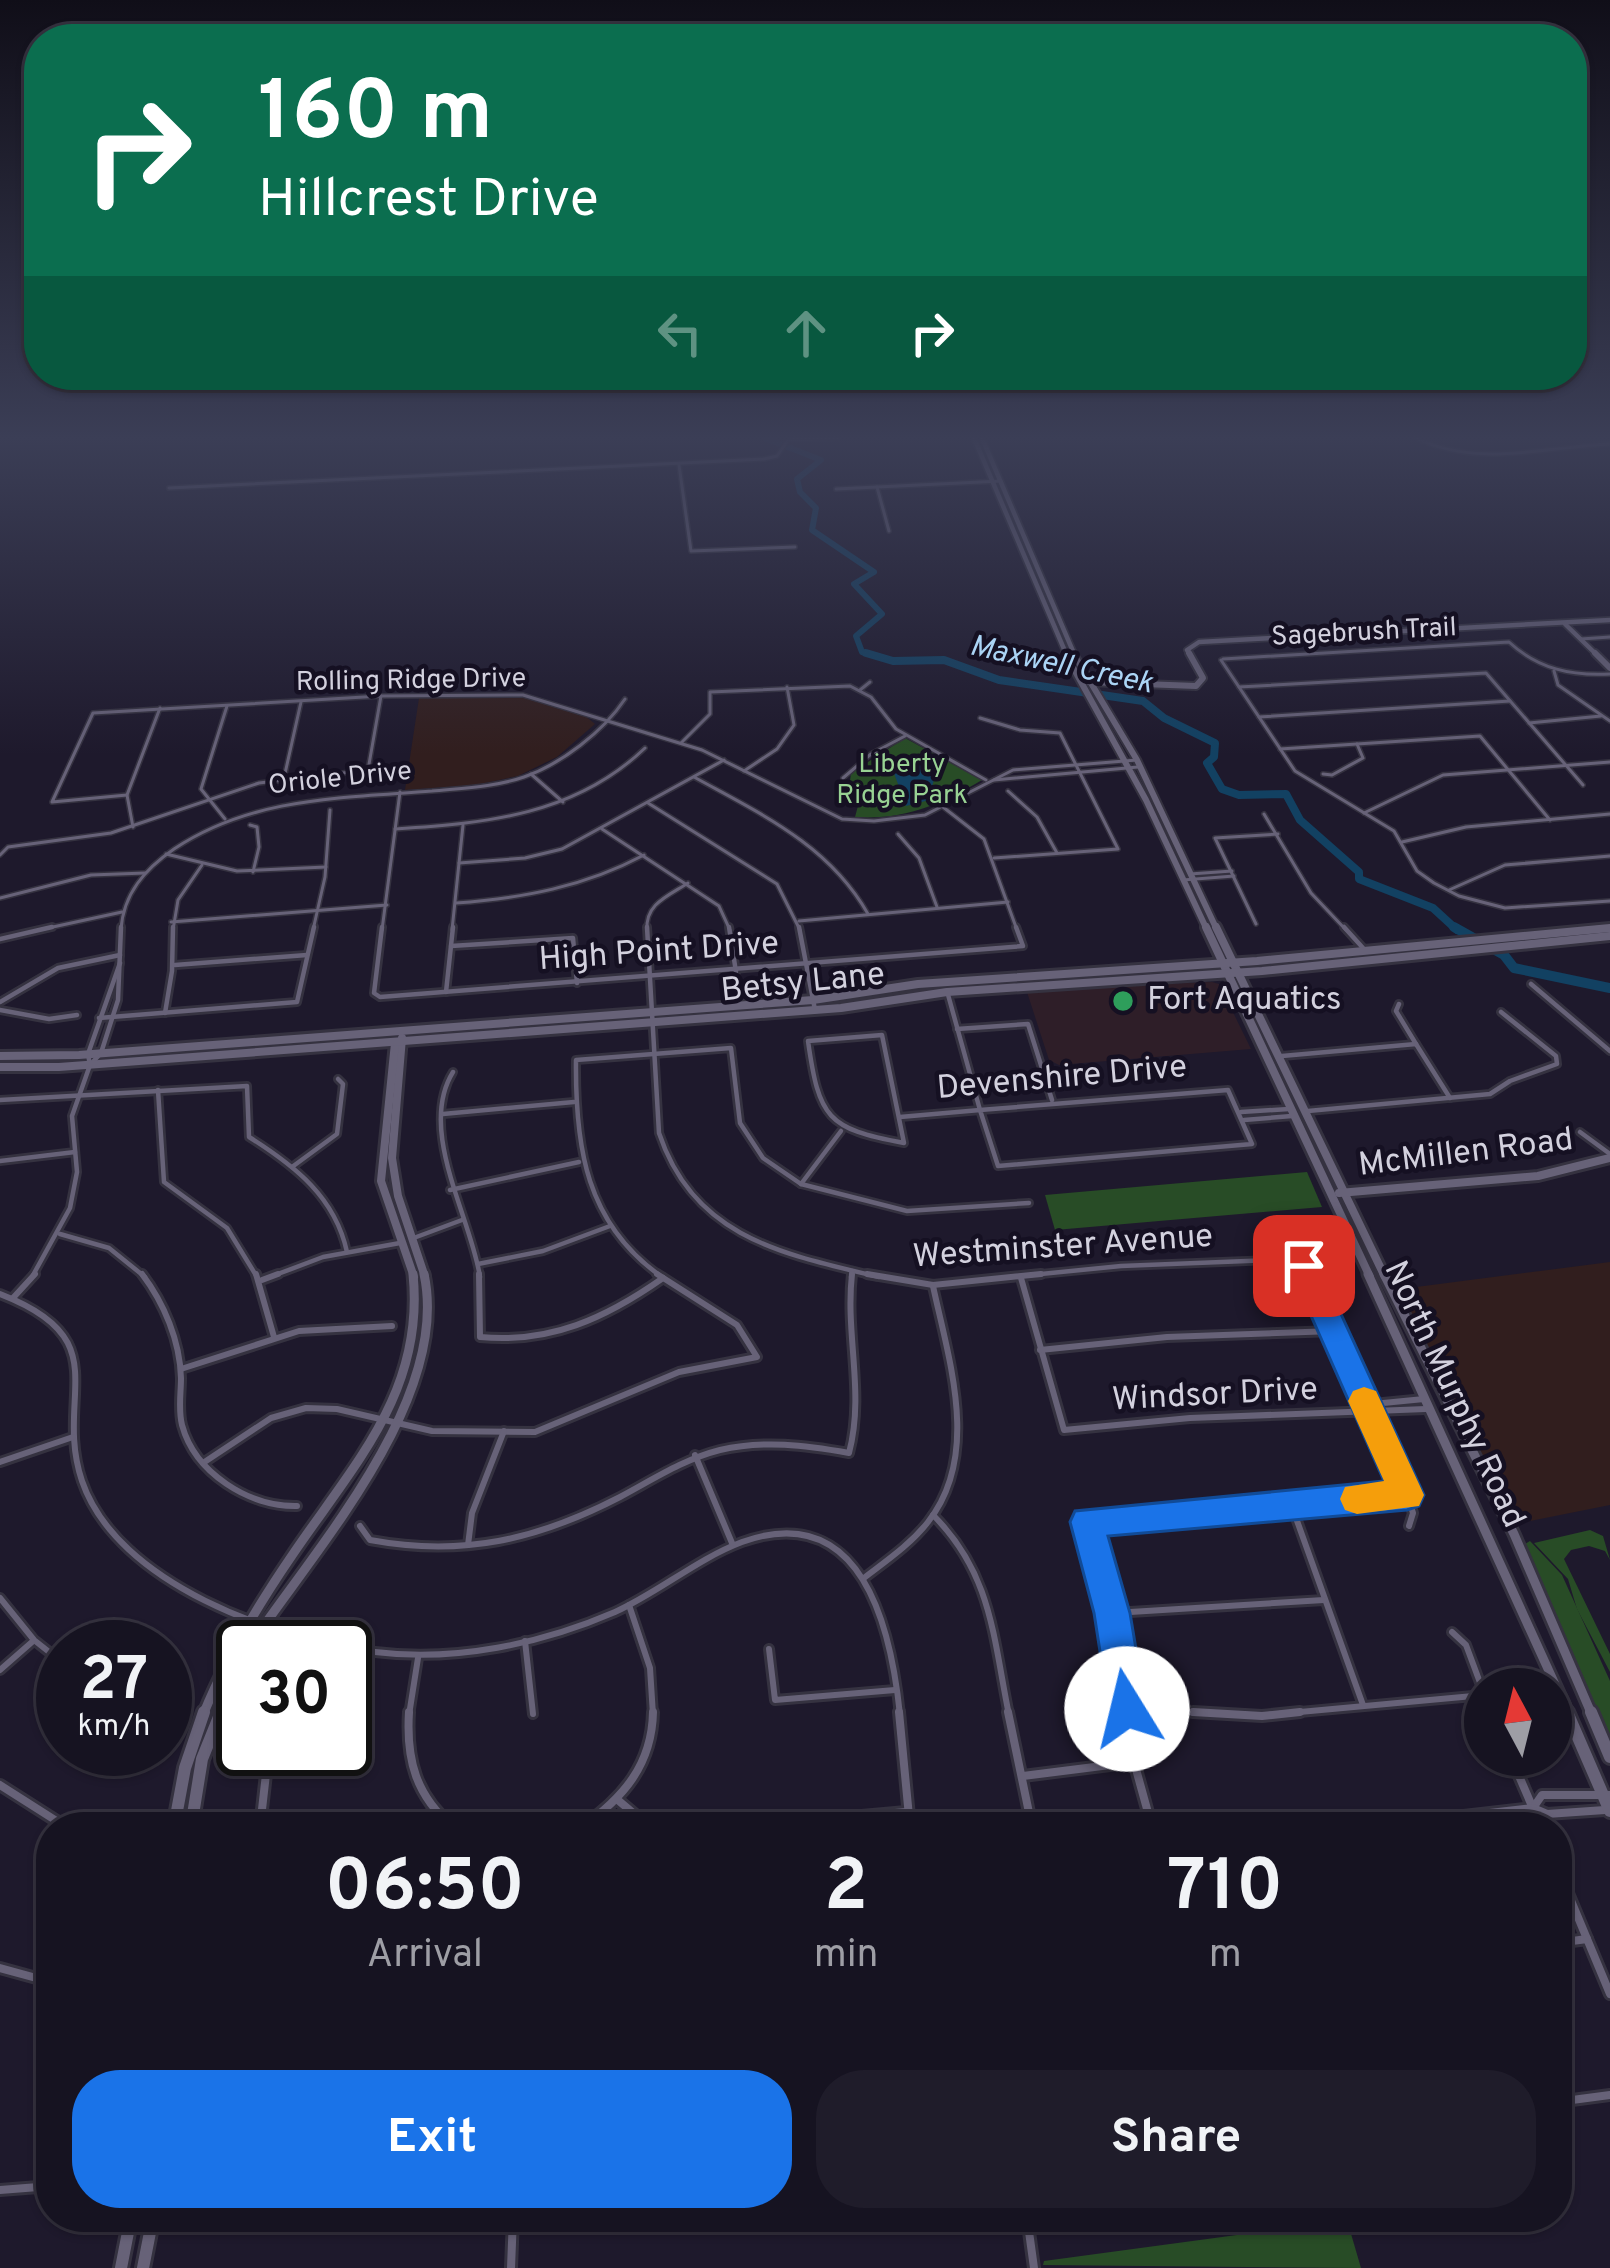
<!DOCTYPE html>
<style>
body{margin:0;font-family:Overpass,sans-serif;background:#1f1c2a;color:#f1f3f6;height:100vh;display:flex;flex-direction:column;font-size:45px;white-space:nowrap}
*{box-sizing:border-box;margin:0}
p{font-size:39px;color:#9e9ea5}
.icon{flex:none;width:66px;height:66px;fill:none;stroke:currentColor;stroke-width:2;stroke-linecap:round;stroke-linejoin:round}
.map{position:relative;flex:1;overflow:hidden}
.sheet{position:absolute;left:36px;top:1812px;width:1536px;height:420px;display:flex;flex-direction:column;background:#161321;border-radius:48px;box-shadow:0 3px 9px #0004,0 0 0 3px #35323f}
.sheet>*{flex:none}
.guide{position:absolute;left:24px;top:24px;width:1563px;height:366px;border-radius:48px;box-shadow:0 3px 9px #0004,0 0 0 3px #35323f;background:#0b6e4f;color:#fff;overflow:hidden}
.needle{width:78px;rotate:353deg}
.controls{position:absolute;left:1464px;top:1668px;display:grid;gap:24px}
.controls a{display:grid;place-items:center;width:108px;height:108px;border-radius:50%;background:#161321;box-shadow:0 3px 9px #0004,0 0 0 3px #35323f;font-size:60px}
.speed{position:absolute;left:36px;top:1620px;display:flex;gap:24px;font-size:60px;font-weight:700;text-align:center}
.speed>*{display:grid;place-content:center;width:156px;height:156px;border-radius:50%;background:#161321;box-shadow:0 3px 9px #0004,0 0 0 3px #35323f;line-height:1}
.speed small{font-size:30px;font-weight:400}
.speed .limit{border:6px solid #111;border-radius:18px;background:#fff;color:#111}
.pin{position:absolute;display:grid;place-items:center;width:102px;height:102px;color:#fff;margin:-51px;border-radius:24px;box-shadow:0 6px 18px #0006}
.me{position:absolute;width:132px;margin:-66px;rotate:351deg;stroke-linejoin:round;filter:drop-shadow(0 0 9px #0008)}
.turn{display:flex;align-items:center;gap:42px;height:252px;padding:0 36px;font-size:54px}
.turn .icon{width:156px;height:156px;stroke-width:2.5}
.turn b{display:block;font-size:84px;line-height:102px}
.lanes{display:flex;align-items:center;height:114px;padding:0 36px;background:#0003;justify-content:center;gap:60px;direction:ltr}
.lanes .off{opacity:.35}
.eta{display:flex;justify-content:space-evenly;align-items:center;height:204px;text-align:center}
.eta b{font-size:72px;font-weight:700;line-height:84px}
.cta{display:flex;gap:24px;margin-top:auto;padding:24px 36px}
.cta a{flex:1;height:138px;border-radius:48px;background:#1a73e8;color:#fff;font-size:48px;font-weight:700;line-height:138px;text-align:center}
.cta a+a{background:#1f1c2a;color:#f1f3f6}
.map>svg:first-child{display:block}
</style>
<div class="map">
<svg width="1610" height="2268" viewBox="0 0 1610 2268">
<rect width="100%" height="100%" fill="#1e192c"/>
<path fill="#2e1e28" d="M 1212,982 L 1219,984 L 1251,1049 L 1059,1065 L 1049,1060 L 1026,989 Z"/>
<g fill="#311e1e">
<path d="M 483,695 L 526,697 L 583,714 L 595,724 L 557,757 L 518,776 L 475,785 L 405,790 L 419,698 Z"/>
<path d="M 1610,1262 L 1610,1505 L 1515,1524 L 1393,1290 Z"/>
</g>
<g fill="#284c26">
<path d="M 905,738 L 982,780 C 939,805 906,820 855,817 L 862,791 L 850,781 L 851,773 Z"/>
<path d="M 1307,1172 L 1322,1207 L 1055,1230 L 1045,1195 Z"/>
<path d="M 1590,1530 L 1603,1536 L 1610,1560 L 1605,1551 L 1589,1546 L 1571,1550 L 1564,1559 L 1610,1654 L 1610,1672 L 1577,1609 L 1568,1579 L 1534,1543 Z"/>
<path d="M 1530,1541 L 1562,1575 L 1605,1670 L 1610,1681 L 1610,1741 L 1525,1544 Z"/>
<path d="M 1347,2220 L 1361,2268 L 1043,2265 L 1044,2261 Z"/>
</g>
<path fill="#124162" d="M 926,755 L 936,772 L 932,787 L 937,798 L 906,806 L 891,765 L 907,756 Z"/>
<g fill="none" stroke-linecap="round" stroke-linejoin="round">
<path stroke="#124162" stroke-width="6" d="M 765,438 L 821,460 L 797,479 L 800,492 L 816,508 L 812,530 L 874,572 L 854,584 L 882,614 L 856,636 L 862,652 L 876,656"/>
<path stroke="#124162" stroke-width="8" d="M 866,653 L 893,661 L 944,660 L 999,680 L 1143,701 L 1164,718 L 1215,743 L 1214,757 L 1207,763 L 1222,789 L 1239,795 L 1286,794 L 1300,820 L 1359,872 L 1359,879 L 1433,908 L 1457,930"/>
<path stroke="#124162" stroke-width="10" d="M 1454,927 L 1504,955 L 1514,968 L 1610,988"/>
<defs>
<g id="street-far3">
<path d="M 1416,438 C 1478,468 1544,447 1610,444"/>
<path d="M 679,465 L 691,551 L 795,547"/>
<path d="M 877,487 L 889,531"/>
<path d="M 169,488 L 764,459 L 777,456 L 788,440 L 839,438"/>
<path d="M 836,489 L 1001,481"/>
<path d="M 1581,639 L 1610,637"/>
<path d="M 1223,659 L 1509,642 C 1538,669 1571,676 1610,674"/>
<path d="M 1221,660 L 1295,771 L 1394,831 L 1417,871 L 1434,883 L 1459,896 L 1505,908 L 1610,901"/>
<path d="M 1554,671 L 1558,685 L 1610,721"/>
<path d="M 1239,687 L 1486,673 L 1583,785"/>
<path d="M 860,690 L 870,682"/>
<path d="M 1259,717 L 1510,701"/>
<path d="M 980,718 L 1020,730 L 1060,733 L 1118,849 L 994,858"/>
<path d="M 1529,723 L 1601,716"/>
<path d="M 681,743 L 710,714 L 710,692 L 850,686 L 871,697 L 896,729 L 986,780"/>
<path d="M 1280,749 L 1480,736 L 1550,820"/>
<path d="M 744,771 L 777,749 L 794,725 L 787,687"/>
<path d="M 531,774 L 563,802"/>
<path d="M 1323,774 L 1332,775 L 1363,758 L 1357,744"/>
<path d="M 694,777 C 761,814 829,845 868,914"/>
<path d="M 284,778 L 301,702"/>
<path d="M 843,778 L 871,754 L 905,736"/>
<path d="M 994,780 L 1138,767"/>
<path d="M 1008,791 L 1037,817 L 1057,853"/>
<path d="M 127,795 L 52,802 L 93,713 L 381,696 L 523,695 L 702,750 L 842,819 L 874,821 L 925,815 L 1013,770 L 1137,760"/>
<path d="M 648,803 L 777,884 L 800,930"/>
<path d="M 943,807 L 984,839 L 1017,930"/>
<path d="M 1364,813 L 1443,775 L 1610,762"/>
<path d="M 1264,814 L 1311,893 L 1346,930"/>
<path d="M 225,819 L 201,789 L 227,706"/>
<path d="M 250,825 L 257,827 L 259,847 L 253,872"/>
<path d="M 133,827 L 127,795 L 160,708"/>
<path d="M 395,829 C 488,823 575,815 645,748"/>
<path d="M 602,829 L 719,906 L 730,930"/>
<path d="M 898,834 L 919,858 L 937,907"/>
<path d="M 1402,842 L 1466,827 L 1610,814"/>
<path d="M 166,854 L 237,871 L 326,867"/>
<path d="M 0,855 L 8,847 L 111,833 L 259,783 L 368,770 L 381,696"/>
<path d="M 459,863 L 525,858 L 562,849 L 724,760"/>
<path d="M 1190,874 L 1232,871"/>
<path d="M 1183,880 L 1234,876"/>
<path d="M 1449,890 L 1505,865 L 1610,856"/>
<path d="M 0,898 L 91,875 L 145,873"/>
<path d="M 456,903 C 523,898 584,887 644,855"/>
<path d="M 799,921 L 1008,902"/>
<path d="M 171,922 L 387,905"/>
<path d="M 1256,924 L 1215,838 L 1278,834"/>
<path d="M 39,930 L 122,912"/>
<path d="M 121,930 C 123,894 145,869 174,849 C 252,797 341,798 432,791 C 462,788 495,787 524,777 C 561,764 603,732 625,699"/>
<path d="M 173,930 L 178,900 L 202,865"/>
<path d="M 313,930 L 325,877 L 330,810"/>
<path d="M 382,930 L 400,792"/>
<path d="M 452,930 L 463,825"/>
<path d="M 647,930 C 645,904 668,896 688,883"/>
</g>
<g id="street-far2">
<path d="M 382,927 L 374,993 L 380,997 L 1023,946 L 1016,927"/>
<path d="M 647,927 L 659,1133 C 694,1238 783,1254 879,1277"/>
<path d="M 729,927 L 736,972"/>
<path d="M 799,927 L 815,1010"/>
<path d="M 1344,927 L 1363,948"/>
<path d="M 0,939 L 52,927"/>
<path d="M 451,946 L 573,938 L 577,983"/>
<path d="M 175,965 L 307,955"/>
<path d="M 1531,984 L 1610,1051"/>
<path d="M 947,991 L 980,1110"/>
<path d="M 446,992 L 453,927"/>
<path d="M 0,1002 L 58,968 L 120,955"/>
<path d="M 1399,1004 L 1396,1011 L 1416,1044"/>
<path d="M 0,1010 L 49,1019 L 77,1015"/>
<path d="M 165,1013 L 172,971 L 173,927"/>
<path d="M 99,1018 L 297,1002 L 314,927"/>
<path d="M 957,1029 L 1028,1024 L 1052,1100"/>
<path d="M 882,1035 L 904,1143 C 827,1129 819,1118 808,1041 Z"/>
<path d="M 1282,1056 L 1416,1044 L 1450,1098"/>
<path d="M 90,1065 L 88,1054 L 120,963"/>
<path d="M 453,1072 C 417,1130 471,1217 480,1277"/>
<path d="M 158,1090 L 164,1182 L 227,1228 L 257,1277"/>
<path d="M 1228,1090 L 1252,1144 L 998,1166 L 980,1110 Z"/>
<path d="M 0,1100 L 247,1086 L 249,1137 C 295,1166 335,1197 347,1252"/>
<path d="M 1308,1111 L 1490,1094 L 1510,1081 L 1557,1064 L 1556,1056 L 1501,1012"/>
<path d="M 1241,1112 L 1289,1109"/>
<path d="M 443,1114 L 574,1102"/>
<path d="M 900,1117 L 980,1110"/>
<path d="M 1244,1120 L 1292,1116"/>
<path d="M 1580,1132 L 1610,1154"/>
<path d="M 0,1161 L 75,1152"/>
<path d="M 292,1167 L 337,1134 L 343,1084 L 338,1079"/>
<path d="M 801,1184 L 841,1131"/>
<path d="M 450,1190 L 579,1162"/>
<path d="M 60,1234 L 109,1248 L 145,1277"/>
<path d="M 411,1239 L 462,1220"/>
<path d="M 478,1264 L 543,1251 L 610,1226"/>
<path d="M 32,1277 L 70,1208 L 77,1172 L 72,1116 L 90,1065 L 101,1053 L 118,1000 L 121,927"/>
<path d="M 270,1277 L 323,1257 L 400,1243"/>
<path d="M 662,1277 C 586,1224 575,1147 576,1060 L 731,1048 L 740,1123 L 763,1158 L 801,1184 L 907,1211 L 1029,1203"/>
<path d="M 851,1277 L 852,1271"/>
<path d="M 1011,1277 L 1121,1266 L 1297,1259 L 1310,1277"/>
</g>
<g id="street-far1">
<path d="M 142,1274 C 164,1303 180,1341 181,1378 C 181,1394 178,1409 182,1425 C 195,1473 249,1507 297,1506"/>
<path d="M 256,1274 L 274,1337"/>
<path d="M 479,1274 L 480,1337 C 550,1344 606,1318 663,1278"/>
<path d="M 867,1274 L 933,1285 L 1041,1274"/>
<path d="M 1308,1274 L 1407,1495 L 1413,1513 L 1409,1526"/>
<path d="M 1021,1278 L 1064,1430 L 1190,1418 L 1426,1409"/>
<path d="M 262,1280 L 278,1274"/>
<path d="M 0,1294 C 120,1340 53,1395 82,1481 C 117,1584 277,1640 375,1652 C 455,1662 541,1644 615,1612 C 659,1592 697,1559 742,1542 C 862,1499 891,1627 900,1715"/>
<path d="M 13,1298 L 35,1274"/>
<path d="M 1040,1350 L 1167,1337 L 1334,1331"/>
<path d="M 181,1369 L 299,1331 L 392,1326"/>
<path d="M 1369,1411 L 1373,1404 L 1424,1399"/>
<path d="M 695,1455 L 732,1543"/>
<path d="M 0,1462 L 73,1437"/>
<path d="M 203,1463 L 271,1418 L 306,1408 L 337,1409 L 432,1431 L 535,1432 L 679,1372 L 757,1357 L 737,1325 L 657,1274"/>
<path d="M 1291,1504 L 1363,1705"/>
<path d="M 933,1515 C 992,1574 993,1637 1009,1715"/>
<path d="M 360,1526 L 370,1540 C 462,1557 537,1540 620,1497 C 652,1480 684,1459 720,1450 C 764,1440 805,1445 849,1453 C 865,1393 845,1335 852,1274"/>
<path d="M 468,1545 L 472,1513 L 504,1431"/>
<path d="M 864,1578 C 886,1561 910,1545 928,1522 C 981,1455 949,1361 933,1286"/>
<path d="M 0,1598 L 34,1640 L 63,1663"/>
<path d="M 629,1605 L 650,1668 L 653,1715"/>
<path d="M 1114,1613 L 1324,1600"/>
<path d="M 1452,1632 L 1466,1645 L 1485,1696"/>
<path d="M 525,1641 L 533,1714"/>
<path d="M 769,1649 L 775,1700 L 895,1690"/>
<path d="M 0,1670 L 32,1642"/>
<path d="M 1128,1709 L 1250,1715"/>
<path d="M 409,1715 L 418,1658"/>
<path d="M 1127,1715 L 1113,1613 L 1087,1522 L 1407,1495"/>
<path d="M 1268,1715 L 1484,1695"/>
</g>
<g id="street">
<path d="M 409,1712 C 406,1760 416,1796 453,1827"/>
<path d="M 899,1712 L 910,1827"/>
<path d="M 1008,1712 L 1032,1827"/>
<path d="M 1127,1712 L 1134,1762 L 1152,1827"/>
<path d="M 1193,1712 L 1262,1716 L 1300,1712"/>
<path d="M 1510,1755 L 1541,1827"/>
<path d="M 1023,1776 L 1134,1762"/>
<path d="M 0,1785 L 66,1827"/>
<path d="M 619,1801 L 645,1823 L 668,1827"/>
<path d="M 1533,1808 L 1542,1795 L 1610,1795"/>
<path d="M 260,1827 L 266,1774 L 276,1757"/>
<path d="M 415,1827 L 431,1813"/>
<path d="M 582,1827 C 623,1798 652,1765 653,1712"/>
<path d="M 739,1827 L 906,1812"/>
<path d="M 1368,1827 L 1533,1808 L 1547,1814 L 1605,1810"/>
<path d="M 1557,1867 L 1610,1994"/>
<path d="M 1557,1943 L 1587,1939"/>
<path d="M 0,1968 L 51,1982"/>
<path d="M 1557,2102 L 1610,2095"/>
<path d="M 0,2190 L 51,2186"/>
<path d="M 1027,2217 L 1034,2268"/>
<path d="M 511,2268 L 513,2217"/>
</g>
<g id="secondary-far4">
<path d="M 974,438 L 1067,656"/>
<path d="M 982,438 L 1075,656"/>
<path d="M 1565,624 L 1598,656"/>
<path d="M 1191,656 L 1187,650 L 1199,642 L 1610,620"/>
</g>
<g id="secondary-far3">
<path d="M 1065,653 L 1146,800 L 1207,930"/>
<path d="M 1073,653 L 1137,760 L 1217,930"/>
<path d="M 1595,653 L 1610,668"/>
<path d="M 1089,682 L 1196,686 L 1203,678 L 1189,653"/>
<path d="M 1584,930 L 1610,928"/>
</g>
<g id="secondary-far2">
<path d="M 1206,927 L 1370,1277"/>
<path d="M 1216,927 L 1385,1277"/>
<path d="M 402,1038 L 392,1158 L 398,1196 L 425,1277"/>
<path d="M 395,1043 L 381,1181 L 414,1277"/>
<path d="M 0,1056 L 79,1055 L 813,1000 L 918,984 L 1257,961 L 1610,928"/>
<path d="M 0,1067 L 59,1067 L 841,1008 L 947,992 L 1262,971 L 1610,936"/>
<path d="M 1339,1193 L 1538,1176 L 1610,1158"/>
</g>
<g id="secondary-far1">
<path d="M 1368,1274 L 1569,1715"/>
<path d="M 1384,1274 L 1514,1534 L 1592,1715"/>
<path d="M 249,1647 C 315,1549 451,1399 424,1274"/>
<path d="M 203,1715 C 226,1658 258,1605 293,1554 C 354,1464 425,1391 413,1274"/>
<path d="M 220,1715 L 243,1658"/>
</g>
<g id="secondary">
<path d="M 1567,1712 L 1610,1811"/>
<path d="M 1591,1712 L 1610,1757"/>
<path d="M 174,1827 L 185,1768 L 204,1712"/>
<path d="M 191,1827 L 202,1759 L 221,1712"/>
<path d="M 121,2268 L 131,2217"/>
<path d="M 143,2268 L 153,2217"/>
</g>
</defs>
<use href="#street-far3" stroke="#353240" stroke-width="6"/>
<use href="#street-far2" stroke="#353240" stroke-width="10"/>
<use href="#street-far1" stroke="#353240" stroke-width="12"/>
<use href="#street" stroke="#353240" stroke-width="14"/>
<use href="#secondary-far4" stroke="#353240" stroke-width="8"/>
<use href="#secondary-far3" stroke="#353240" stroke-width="10"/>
<use href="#secondary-far2" stroke="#353240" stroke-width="14"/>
<use href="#secondary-far1" stroke="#353240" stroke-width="15"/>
<use href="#secondary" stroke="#353240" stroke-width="18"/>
<use href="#street-far3" stroke="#676278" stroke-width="3"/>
<use href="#street-far2" stroke="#676278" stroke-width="4.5"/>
<use href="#street-far1" stroke="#676278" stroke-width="6"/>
<use href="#street" stroke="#676278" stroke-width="8"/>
<use href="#secondary-far4" stroke="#676278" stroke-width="4.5"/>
<use href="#secondary-far3" stroke="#676278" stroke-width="6"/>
<use href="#secondary-far2" stroke="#676278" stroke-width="8"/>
<use href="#secondary-far1" stroke="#676278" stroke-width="9"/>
<use href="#secondary" stroke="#676278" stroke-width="12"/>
</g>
<linearGradient id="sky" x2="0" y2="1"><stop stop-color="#100e18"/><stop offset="0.58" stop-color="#3b3e56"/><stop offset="1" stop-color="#3b3e56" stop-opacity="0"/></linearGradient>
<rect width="1610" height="755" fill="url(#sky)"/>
<path fill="#1a73e8" stroke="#114b97" stroke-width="3" d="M 1304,1254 L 1314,1257 L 1319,1266 L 1424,1495 L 1419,1506 L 1407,1510 L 1108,1536 L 1130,1613 L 1146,1709 L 1141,1722 L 1127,1728 L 1114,1722 L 1109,1709 L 1094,1613 L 1070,1522 L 1075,1511 L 1384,1481 L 1289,1266 L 1293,1257 Z"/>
<path fill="#f59e0b" d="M 1364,1387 L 1376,1391 L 1419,1484 L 1424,1495 L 1419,1506 L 1357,1514 L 1345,1510 L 1340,1499 L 1345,1487 L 1384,1481 L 1348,1401 L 1353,1391 Z"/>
<circle fill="#2e9e5b" stroke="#151022" stroke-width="4.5" cx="1123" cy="1001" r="12"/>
<g text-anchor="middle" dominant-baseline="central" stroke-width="9" stroke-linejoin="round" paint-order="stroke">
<g font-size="27" fill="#d3d1de" stroke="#151022">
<text transform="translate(1364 633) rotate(-3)">Sagebrush Trail</text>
<text transform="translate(411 681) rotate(-1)">Rolling Ridge Drive</text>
<text transform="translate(340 779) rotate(-6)">Oriole Drive</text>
</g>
<g font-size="27" fill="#98d293" stroke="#151022">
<text x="902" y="765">Liberty<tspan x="902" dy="31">Ridge Park</tspan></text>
</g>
<g font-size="30" font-style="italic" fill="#abd4f5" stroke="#151022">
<text transform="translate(1061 666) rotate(12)">Maxwell Creek</text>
</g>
<g font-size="33" fill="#d3d1de" stroke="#151022">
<text transform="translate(659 953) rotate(-4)">High Point Drive</text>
<text transform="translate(803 984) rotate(-6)">Betsy Lane</text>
<text transform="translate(1062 1079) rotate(-5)">Devenshire Drive</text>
<text transform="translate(1466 1154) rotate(-7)">McMillen Road</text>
<text transform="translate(1063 1248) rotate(-4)">Westminster Avenue</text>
<text transform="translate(1453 1395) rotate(65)">North Murphy Road</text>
<text transform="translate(1215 1396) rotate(-3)">Windsor Drive</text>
</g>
<g font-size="33" fill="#d3d1de" stroke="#151022" text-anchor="start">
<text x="1147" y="1001">Fort Aquatics</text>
</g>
</g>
</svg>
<div class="controls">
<a><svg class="needle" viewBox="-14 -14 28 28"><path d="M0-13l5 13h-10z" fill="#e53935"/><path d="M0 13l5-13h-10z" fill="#9e9ea5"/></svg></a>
</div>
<div class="speed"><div>27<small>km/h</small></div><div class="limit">30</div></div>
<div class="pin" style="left:1304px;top:1266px;background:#d93025"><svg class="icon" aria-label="arrive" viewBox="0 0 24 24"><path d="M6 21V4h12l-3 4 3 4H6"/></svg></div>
<svg class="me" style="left:1127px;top:1709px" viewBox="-20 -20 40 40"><circle r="19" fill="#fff"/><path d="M0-13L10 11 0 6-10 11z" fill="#1a73e8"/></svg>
<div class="guide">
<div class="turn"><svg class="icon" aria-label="right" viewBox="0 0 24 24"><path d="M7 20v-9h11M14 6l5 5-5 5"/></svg><div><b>160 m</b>Hillcrest Drive</div></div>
<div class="lanes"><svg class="icon off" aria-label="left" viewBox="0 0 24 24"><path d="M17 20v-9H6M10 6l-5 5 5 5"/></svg><svg class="icon off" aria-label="ahead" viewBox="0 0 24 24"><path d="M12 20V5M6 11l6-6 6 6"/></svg><svg class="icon" aria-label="right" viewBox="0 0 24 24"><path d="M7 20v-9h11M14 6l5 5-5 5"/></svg></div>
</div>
<section class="sheet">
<div class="eta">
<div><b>06:50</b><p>Arrival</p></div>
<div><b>2</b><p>min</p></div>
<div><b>710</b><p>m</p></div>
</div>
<div class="cta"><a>Exit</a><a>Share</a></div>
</section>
</div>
